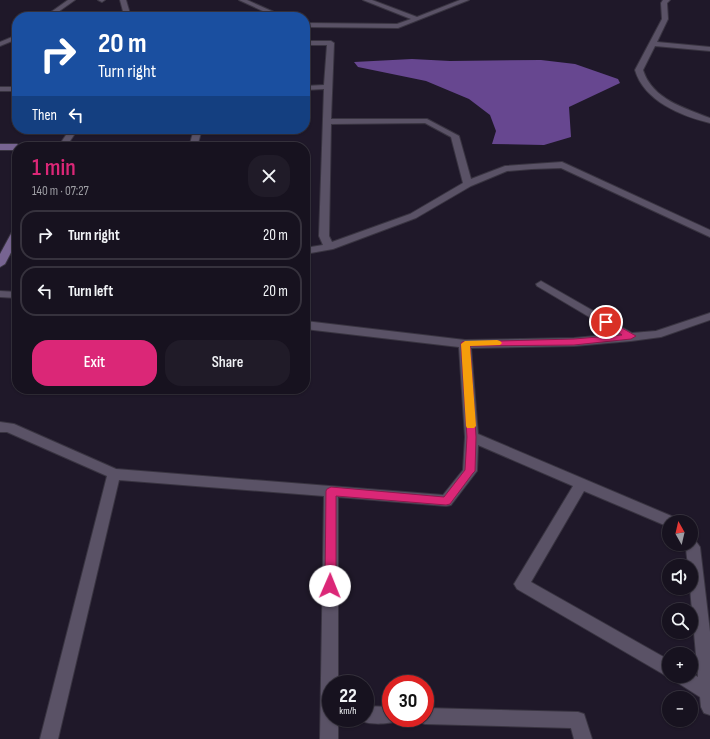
<!DOCTYPE html>
<meta charset="utf-8">
<style>
body{margin:0;font-family:"Sofia Sans Condensed",sans-serif;background:#201b28;color:#f1f3f6;height:100vh;display:flex;flex-direction:column;font-size:15px;white-space:nowrap}
*{box-sizing:border-box;margin:0}
p{font-size:13px;color:#9e9ea4}
.icon{flex:none;width:22px;height:22px;fill:none;stroke:currentColor;stroke-width:2;stroke-linecap:round;stroke-linejoin:round}
.map{position:relative;flex:1;overflow:hidden}
.panel{position:absolute;left:12px;top:142px;width:298px;height:252px;display:flex;flex-direction:column;background:#17121f;border-radius:16px;box-shadow:0 1px 3px #0004,0 0 0 1px #36323d}
.panel>*{flex:none}
.guide{position:absolute;left:12px;top:12px;width:298px;height:122px;border-radius:16px;box-shadow:0 1px 3px #0004,0 0 0 1px #36323d;background:#1a4fa0;color:#fff;overflow:hidden}
.needle{width:26px;rotate:352deg}
.tools{position:absolute;left:662px;top:515px;display:grid;gap:8px}
.tools a{display:grid;place-items:center;width:36px;height:36px;border-radius:50%;background:#17121f;box-shadow:0 1px 3px #0004,0 0 0 1px #36323d;font-size:20px}
.speed{position:absolute;left:322px;top:675px;display:flex;gap:8px;font-size:20px;font-weight:700;text-align:center}
.speed>*{display:grid;place-content:center;width:52px;height:52px;border-radius:50%;background:#17121f;box-shadow:0 1px 3px #0004,0 0 0 1px #36323d;line-height:1}
.speed small{font-size:10px;font-weight:400}
.speed .limit{border:6px solid #d22;background:#fff;color:#111}
.pin{position:absolute;display:grid;place-items:center;width:34px;height:34px;color:#fff;margin:-17px;border:2px solid #fff;border-radius:50%;box-shadow:0 1px 4px #0007}
.me{position:absolute;width:44px;margin:-22px;rotate:1deg;stroke-linejoin:round;filter:drop-shadow(0 0 3px #0008)}
.turn{display:flex;align-items:center;gap:14px;height:84px;padding:0 20px;font-size:18px}
.turn .icon{width:52px;height:52px;stroke-width:2.5}
.turn b{display:block;font-size:28px;line-height:34px}
.then{display:flex;align-items:center;height:38px;padding:0 20px;background:#0003;gap:8px;font-size:15px}
.round{display:grid;place-items:center;flex:none;width:42px;height:42px;border-radius:16px;background:#201b28}
.summary{display:flex;align-items:center;justify-content:space-between;height:68px;padding:0 20px}
h1{font-size:24px;font-weight:600;line-height:30px;color:#db2777}
.action{display:flex;gap:8px;margin-top:auto;padding:8px 20px}
.action a{flex:1;height:46px;border-radius:16px;background:#db2777;color:#fff;font-size:16px;font-weight:600;line-height:46px;text-align:center}
.action a+a{background:#201b28;color:#f1f3f6}
ul{padding:0;list-style:none}
li{display:flex;align-items:center;gap:12px;height:50px;margin:0 8px 6px;padding:0 12px;border:2px solid #36323d;border-radius:16px}
li div{flex:1}
li b{display:block;font-size:15px}
li em{font-style:normal}
.map>svg:first-child{display:block}
</style>
<div class="map">
<svg width="710" height="739" viewBox="0 0 710 739">
<rect width="100%" height="100%" fill="#1f1829"/>
<path fill="#674790" d="M 412,59 L 450,61 L 541,60 L 575,64 L 618,79 L 620,83 L 569,107 L 571,137 L 544,145 L 492,144 L 496,131 L 490,115 L 469,99 L 426,81 L 358,67 L 354,62 Z"/>
<g fill="none" stroke-linecap="round" stroke-linejoin="round">
<defs>
<g id="street">
<path d="M 68,0 L 75,0 L 51,17 L 44,17 Z"/>
<path d="M 98,0 L 105,0 L 102,2 Z"/>
<path d="M 120,0 L 126,0 L 131,17 L 118,17 L 124,15 Z"/>
<path d="M 239,0 L 247,0 L 285,17 L 276,17 Z"/>
<path d="M 363,0 L 372,0 L 417,17 L 460,0 L 469,0 L 398,28 L 305,27 L 305,23 L 397,24 L 411,19 Z"/>
<path d="M 663,0 L 670,0 L 667,3 L 668,19 L 657,42 L 710,47 L 710,51 L 655,46 L 643,70 C 652,99 684,108 710,118 L 710,123 C 681,116 644,101 635,70 L 662,19 L 661,3 Z"/>
<path d="M 17,35 L 17,39 L 0,46 L 0,42 Z"/>
<path d="M 305,41 L 331,41 L 334,43 L 331,119 L 427,119 L 459,136 L 471,179 L 505,166 L 562,162 L 710,230 L 710,237 L 561,168 L 532,169 L 507,171 L 471,186 L 416,218 L 333,249 L 305,254 L 305,248 L 323,245 L 319,236 L 324,89 L 305,90 L 305,86 L 324,85 L 327,45 L 305,45 ZM 425,123 L 451,137 L 463,183 L 410,214 L 332,242 L 329,236 L 331,124 Z"/>
<rect x="0" y="87" width="17" height="4"/>
<path d="M 70,129 L 78,129 L 66,147 L 58,147 Z"/>
<path d="M 194,129 L 202,129 L 197,147 L 189,147 Z"/>
<path d="M 541,281 L 632,333 L 656,331 L 710,313 L 710,320 L 661,337 L 631,341 L 574,346 L 471,348 L 478,434 L 676,518 L 678,522 L 669,522 L 669,527 L 584,491 L 531,582 L 669,660 L 669,676 L 670,676 L 669,677 L 663,674 L 517,589 L 514,584 L 517,579 L 573,486 L 478,445 L 477,471 L 451,505 L 446,506 L 338,497 L 338,684 L 331,684 L 331,718 L 338,718 L 338,739 L 320,739 L 324,496 L 119,480 L 58,739 L 40,739 L 107,476 L 7,432 L 0,432 L 0,422 L 14,424 L 116,469 L 443,495 L 463,470 L 465,437 L 459,347 L 305,329 L 305,321 L 465,340 L 574,338 L 618,334 L 537,286 L 536,284 Z"/>
<path d="M 0,291 L 17,292 L 17,298 L 0,297 Z"/>
<path d="M 691,538 L 695,540 L 700,547 L 710,632 L 710,715 L 704,713 L 701,707 L 700,697 L 675,681 L 673,676 L 691,676 L 691,673 L 698,677 L 690,588 L 691,588 L 691,566 L 688,566 L 686,549 L 683,544 L 691,544 Z"/>
<path d="M 365,706 L 391,707 L 391,718 L 398,718 L 397,721 C 388,724 365,726 358,718 L 365,718 Z"/>
<path d="M 425,708 L 578,712 L 584,714 L 592,739 L 574,739 L 571,728 L 425,724 L 419,722 L 417,718 L 425,718 Z"/>
</g>
<g id="secondary">
<path d="M 0,144 L 17,144 L 21,147 L 17,147 L 17,150 L 0,150 Z"/>
<path d="M 36,144 L 62,144 L 66,147 L 32,147 Z"/>
<path d="M 17,229 L 17,241 L 5,264 L 0,267 L 0,254 L 12,232 Z"/>
</g>
</defs>
<use href="#street" stroke="#393441" stroke-width="2"/>
<use href="#secondary" stroke="#393441" stroke-width="2"/>
<use href="#street" fill="#5a5266" fill-rule="evenodd"/>
<use href="#secondary" fill="#776492" fill-rule="evenodd"/>
</g>
<path fill="#db2777" stroke="#8e194d" d="M 606,319 L 636,336 L 631,339 L 574,345 L 470,346 L 476,437 L 475,471 L 473,473 L 450,504 L 446,505 L 336,496 L 336,586 L 335,590 L 330,591 L 326,590 L 325,586 L 326,491 L 327,489 L 331,487 L 444,497 L 465,470 L 467,437 L 461,344 L 462,342 L 574,339 L 622,335 L 603,323 L 601,322 L 603,320 Z"/>
<path fill="#f59e0b" d="M 497,340 L 500,341 L 502,343 L 500,345 L 470,346 L 476,426 L 474,428 L 467,428 L 466,426 L 461,344 L 465,341 Z"/>
</svg>
<div class="tools">
<a><svg class="needle" viewBox="-14 -14 28 28"><path d="M0-13l5 13h-10z" fill="#e53935"/><path d="M0 13l5-13h-10z" fill="#9e9ea4"/></svg></a>
<a><svg class="icon" aria-label="sound" viewBox="0 0 24 24"><path d="M4 9h4l5-4v14l-5-4H4zM17 9q2 3 0 6"/></svg></a>
<a><svg class="icon" aria-label="search" viewBox="0 0 24 24"><circle cx="10" cy="10" r="6"/><path d="M15 15l6 6"/></svg></a>
<a>+</a>
<a>−</a>
</div>
<div class="speed"><div>22<small>km/h</small></div><div class="limit">30</div></div>
<div class="pin" style="left:606px;top:322px;background:#d93025"><svg class="icon" aria-label="arrive" viewBox="0 0 24 24"><path d="M6 21V4h12l-3 4 3 4H6"/></svg></div>
<svg class="me" style="left:330px;top:586px" viewBox="-20 -20 40 40"><circle r="19" fill="#fff"/><path d="M0-13L10 11 0 6-10 11z" fill="#db2777"/></svg>
<div class="guide">
<div class="turn"><svg class="icon" aria-label="right" viewBox="0 0 24 24"><path d="M7 20v-9h11M14 6l5 5-5 5"/></svg><div><b>20 m</b>Turn right</div></div>
<div class="then">Then<svg class="icon" aria-label="left" viewBox="0 0 24 24"><path d="M17 20v-9H6M10 6l-5 5 5 5"/></svg></div>
</div>
<section class="panel">
<div class="summary"><div><h1>1 min</h1><p>140 m · 07:27</p></div><a class="round"><svg class="icon" aria-label="close" viewBox="0 0 24 24"><path d="M6 6l12 12M18 6L6 18"/></svg></a></div>
<ul>
<li><svg class="icon" aria-label="right" viewBox="0 0 24 24"><path d="M7 20v-9h11M14 6l5 5-5 5"/></svg><div><b>Turn right</b></div><em>20 m</em></li>
<li><svg class="icon" aria-label="left" viewBox="0 0 24 24"><path d="M17 20v-9H6M10 6l-5 5 5 5"/></svg><div><b>Turn left</b></div><em>20 m</em></li>
</ul>
<div class="action"><a>Exit</a><a>Share</a></div>
</section>
</div>
